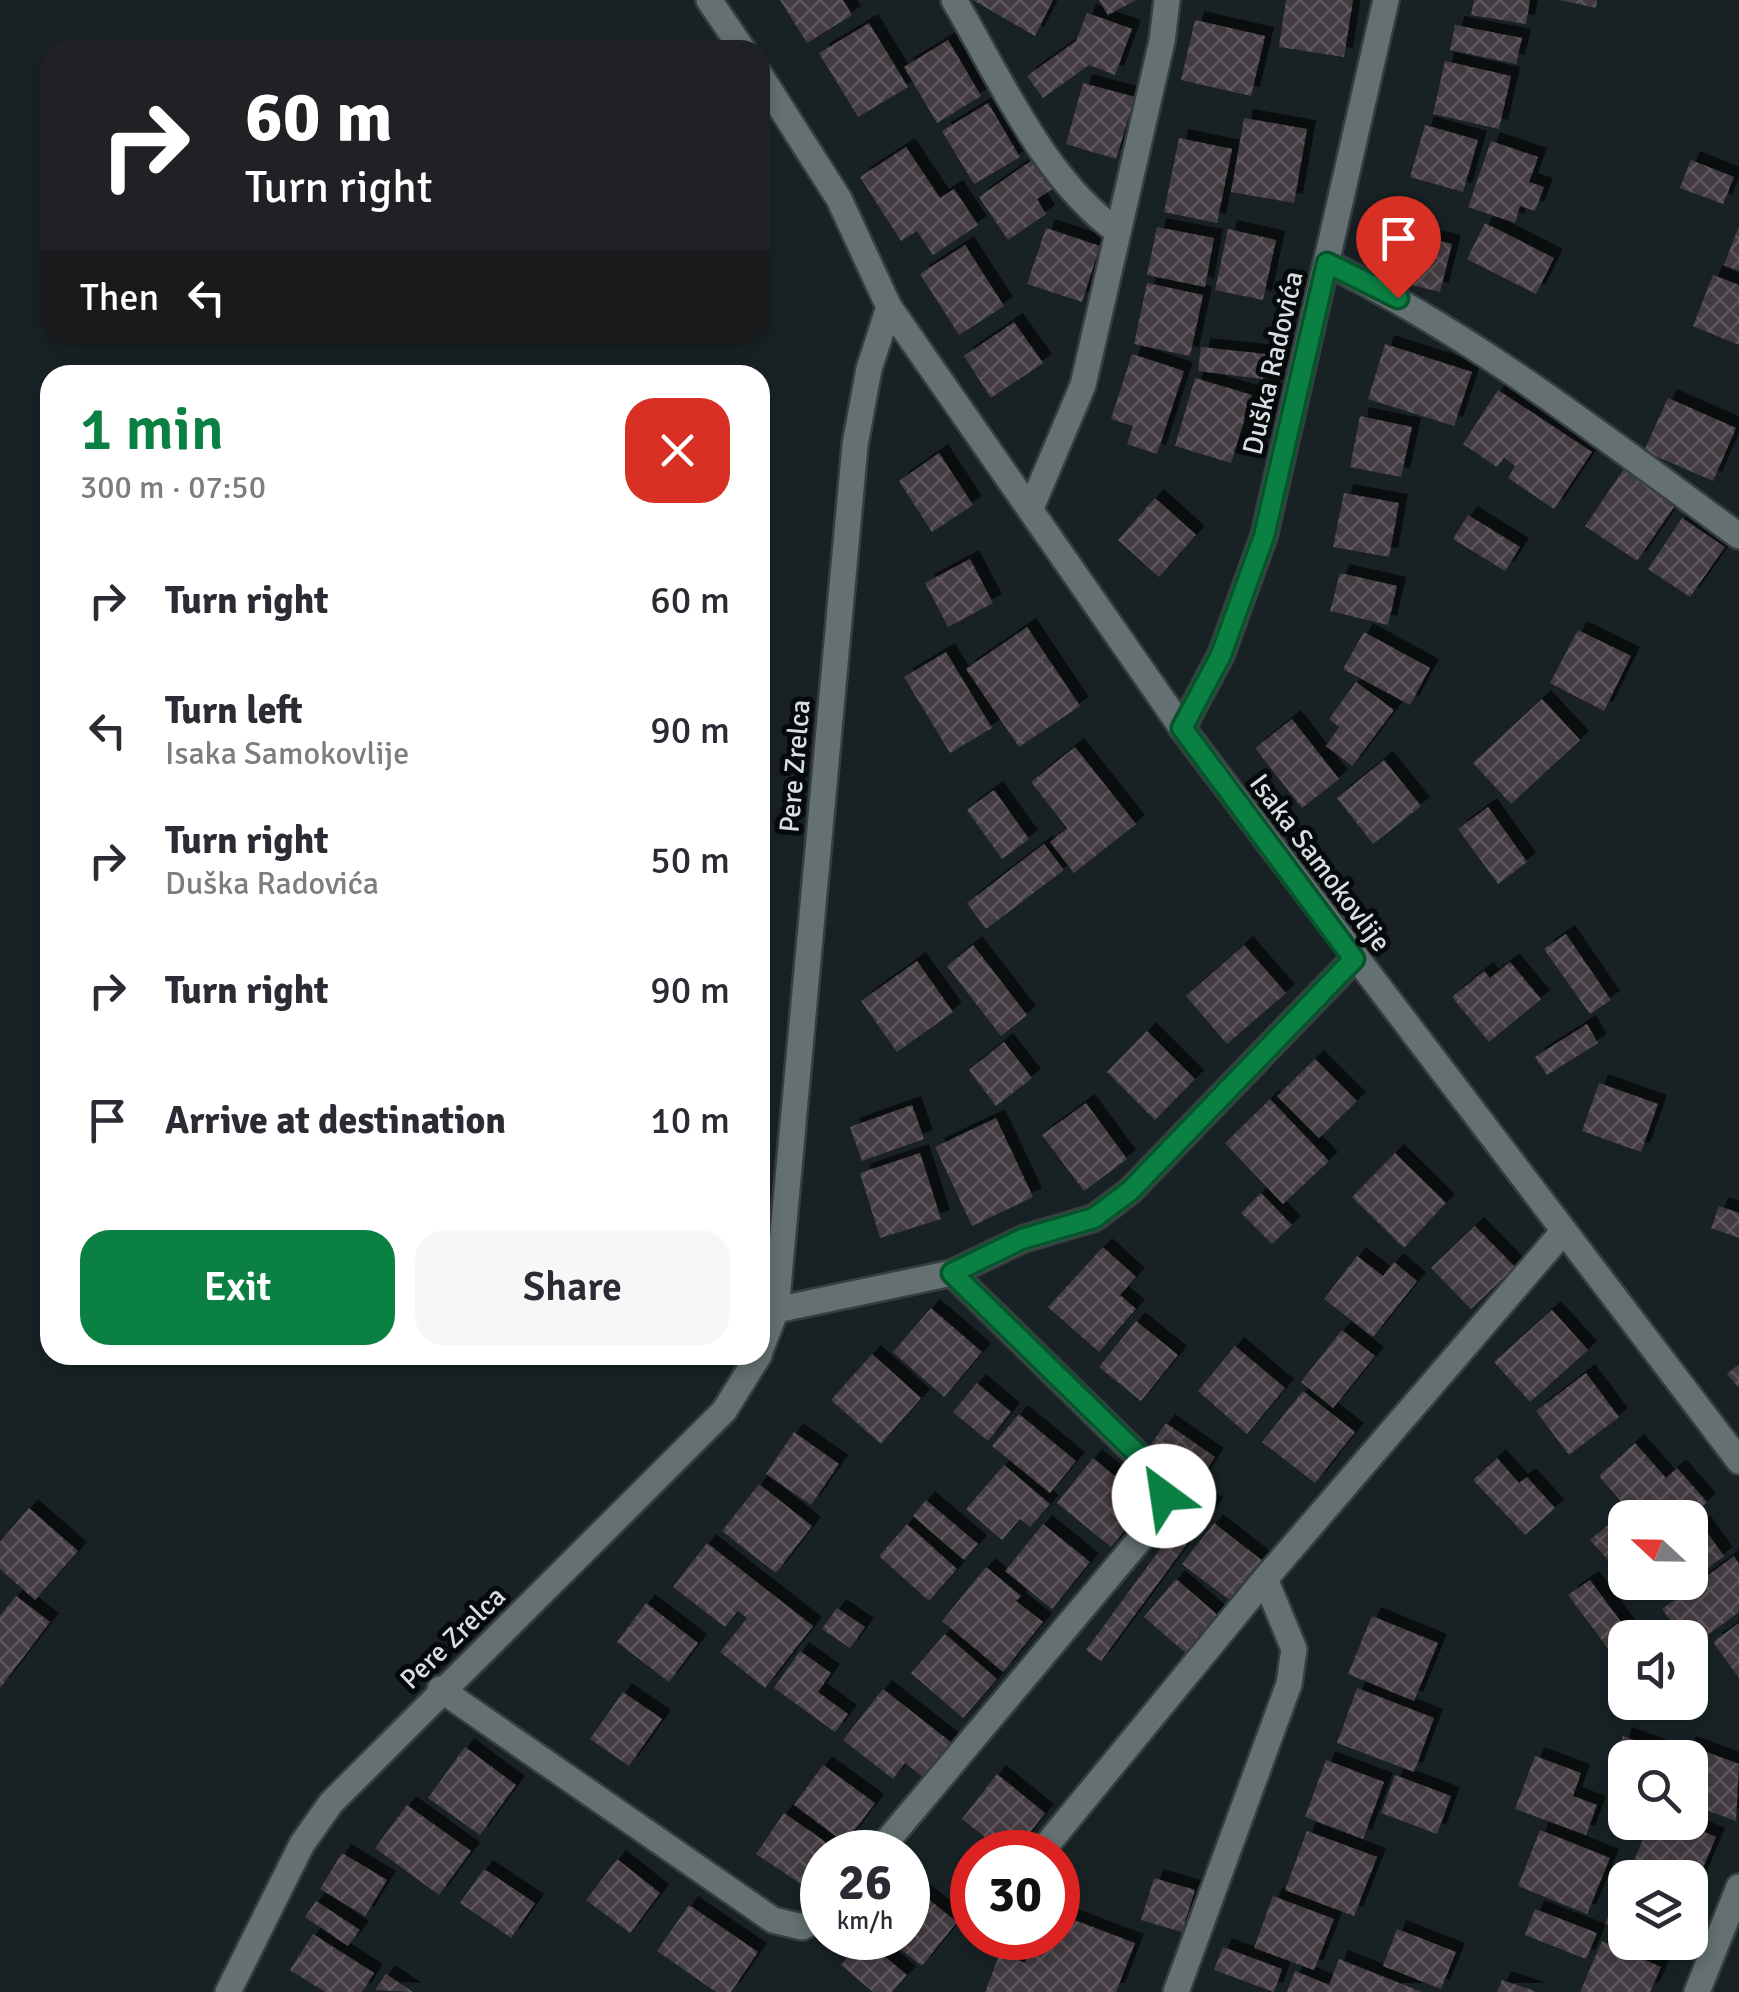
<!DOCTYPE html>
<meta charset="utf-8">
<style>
body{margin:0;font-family:Signika,sans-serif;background:#f7f7f7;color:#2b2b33;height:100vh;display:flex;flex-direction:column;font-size:38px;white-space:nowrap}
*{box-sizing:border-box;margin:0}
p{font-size:32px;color:#7c7c81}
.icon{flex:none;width:55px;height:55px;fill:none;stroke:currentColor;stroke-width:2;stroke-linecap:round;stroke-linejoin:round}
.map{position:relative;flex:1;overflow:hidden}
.panel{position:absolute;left:40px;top:365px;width:730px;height:1000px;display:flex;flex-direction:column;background:#fff;border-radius:30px;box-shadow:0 5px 15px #0003}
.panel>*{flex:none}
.top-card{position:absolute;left:40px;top:40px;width:730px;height:305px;border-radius:30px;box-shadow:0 5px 15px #0003;background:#202124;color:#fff;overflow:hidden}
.needle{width:65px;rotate:292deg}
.tools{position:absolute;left:1608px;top:1500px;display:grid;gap:20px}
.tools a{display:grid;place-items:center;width:100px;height:100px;border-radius:20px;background:#fff;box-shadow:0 5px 15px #0003;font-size:50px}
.speed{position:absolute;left:800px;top:1830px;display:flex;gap:20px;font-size:50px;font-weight:700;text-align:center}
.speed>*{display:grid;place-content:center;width:130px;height:130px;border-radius:50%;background:#fff;box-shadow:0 5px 15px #0003;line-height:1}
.speed small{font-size:25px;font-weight:400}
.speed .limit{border:15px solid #d22;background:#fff;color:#111}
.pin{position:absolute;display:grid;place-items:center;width:85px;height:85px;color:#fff;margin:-102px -42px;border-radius:50% 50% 50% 0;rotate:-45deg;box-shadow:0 0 10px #0007}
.pin .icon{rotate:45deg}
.me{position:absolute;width:110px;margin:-55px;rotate:329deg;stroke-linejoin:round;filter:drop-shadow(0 0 8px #0008)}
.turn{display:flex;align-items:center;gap:35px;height:210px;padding:0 40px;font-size:45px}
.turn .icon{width:130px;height:130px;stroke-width:2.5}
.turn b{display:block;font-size:70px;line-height:85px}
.then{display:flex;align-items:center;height:95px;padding:0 40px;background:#0003;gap:20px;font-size:38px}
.round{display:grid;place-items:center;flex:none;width:105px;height:105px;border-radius:30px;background:#f7f7f7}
.head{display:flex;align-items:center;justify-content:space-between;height:170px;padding:0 40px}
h1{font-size:60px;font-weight:600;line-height:75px;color:#0b8043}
.primary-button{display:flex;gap:20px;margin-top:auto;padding:20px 40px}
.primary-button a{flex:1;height:115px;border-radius:30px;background:#0b8043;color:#fff;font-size:40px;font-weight:600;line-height:115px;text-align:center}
.primary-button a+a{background:#f7f7f7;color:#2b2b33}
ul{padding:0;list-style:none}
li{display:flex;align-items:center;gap:30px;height:130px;padding:0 40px}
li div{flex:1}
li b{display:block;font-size:38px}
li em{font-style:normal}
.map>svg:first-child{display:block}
</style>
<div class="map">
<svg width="1739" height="1992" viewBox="0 0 1739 1992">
<defs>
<pattern id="building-cross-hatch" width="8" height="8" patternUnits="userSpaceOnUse" patternTransform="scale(2.5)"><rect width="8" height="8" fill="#433b40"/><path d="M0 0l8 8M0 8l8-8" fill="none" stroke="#5d575b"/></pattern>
<filter id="shadow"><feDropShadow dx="9" dy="-9" stdDeviation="0" flood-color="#0009"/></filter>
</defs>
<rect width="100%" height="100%" fill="#182224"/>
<g fill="url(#building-cross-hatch)" filter="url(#shadow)">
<path d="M 780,0 L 843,0 L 852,15 L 807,43 Z"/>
<path d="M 973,0 L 1053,0 L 1035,36 Z"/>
<path d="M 1099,0 L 1136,0 L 1108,15 Z"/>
<path d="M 1286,0 L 1353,0 L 1344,57 L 1279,47 Z"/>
<path d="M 1474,0 L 1530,0 L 1526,24 L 1471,15 Z"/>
<path d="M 1560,0 L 1597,0 L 1596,8 Z"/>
<path d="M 1087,13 L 1132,29 L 1115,75 L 1089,65 L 1043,98 L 1027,76 L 1076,41 Z"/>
<path d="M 1195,20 L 1265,36 L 1251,96 L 1181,80 Z"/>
<path d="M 869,23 L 908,87 L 858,117 L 819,53 Z"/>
<path d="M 1455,25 L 1522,38 L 1516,64 L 1450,50 Z"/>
<path d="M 948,40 L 981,96 L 937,123 L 904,67 Z"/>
<path d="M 1445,61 L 1511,76 L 1499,129 L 1433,114 Z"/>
<path d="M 1083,83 L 1135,97 L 1116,159 L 1066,144 Z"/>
<path d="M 988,103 L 1020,157 L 974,184 L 942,131 Z"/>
<path d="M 1244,118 L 1307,129 L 1294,203 L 1231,192 Z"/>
<path d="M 1425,125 L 1478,140 L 1463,192 L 1410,177 Z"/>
<path d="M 1179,138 L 1232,149 L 1217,223 L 1164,212 Z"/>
<path d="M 1491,141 L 1538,157 L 1529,182 L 1544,187 L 1535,211 L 1520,206 L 1515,223 L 1468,207 Z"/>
<path d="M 906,147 L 940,198 L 954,189 L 978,225 L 933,255 L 917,231 L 901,241 L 860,177 Z"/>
<path d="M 1032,160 L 1052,189 L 1037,199 L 1046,214 L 1008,240 L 979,197 Z"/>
<path d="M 1691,160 L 1734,177 L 1723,204 L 1680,188 Z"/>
<path d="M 1485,223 L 1554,258 L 1536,294 L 1467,259 Z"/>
<path d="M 1739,226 L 1739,271 L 1724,265 Z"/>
<path d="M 1157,227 L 1214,238 L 1205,287 L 1147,275 Z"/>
<path d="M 1046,228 L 1100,246 L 1082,302 L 1027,284 Z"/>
<path d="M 1228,229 L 1276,240 L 1263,300 L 1215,290 Z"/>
<path d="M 1402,232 L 1452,244 L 1440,292 L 1391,280 Z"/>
<path d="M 965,245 L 1004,306 L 959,335 L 920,274 Z"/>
<path d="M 1713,275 L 1739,285 L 1739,345 L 1693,326 Z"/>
<path d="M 1147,283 L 1203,295 L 1190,356 L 1134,344 Z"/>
<path d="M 1014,322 L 1043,363 L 991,398 L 964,356 Z"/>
<path d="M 1385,344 L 1472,372 L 1454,426 L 1368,399 Z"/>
<path d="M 1201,347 L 1266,354 L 1263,379 L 1198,371 Z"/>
<path d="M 1132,354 L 1184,371 L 1157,454 L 1127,444 L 1133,426 L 1111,419 Z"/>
<path d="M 1195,378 L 1252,395 L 1231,463 L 1175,446 Z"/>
<path d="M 1498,390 L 1592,452 L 1554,509 L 1508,478 L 1515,466 L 1504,458 L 1497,467 L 1463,444 Z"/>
<path d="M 1668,398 L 1736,428 L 1713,481 L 1644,451 Z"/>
<path d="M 1360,416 L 1412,427 L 1401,477 L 1350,467 Z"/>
<path d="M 939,453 L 973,505 L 932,532 L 899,481 Z"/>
<path d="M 1624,469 L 1676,504 L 1637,561 L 1585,526 Z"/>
<path d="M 1344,493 L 1399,503 L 1389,557 L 1333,547 Z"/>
<path d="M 1155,498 L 1196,535 L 1159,577 L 1118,540 Z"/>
<path d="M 1468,515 L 1520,547 L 1505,571 L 1453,539 Z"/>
<path d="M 1682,518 L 1725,547 L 1690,597 L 1648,569 Z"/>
<path d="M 970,559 L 993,603 L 948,627 L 925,583 Z"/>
<path d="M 1340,573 L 1397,586 L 1388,625 L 1330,611 Z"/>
<path d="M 1027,627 L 1080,706 L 1019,747 L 966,669 Z"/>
<path d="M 1578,630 L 1631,656 L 1604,711 L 1550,683 Z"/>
<path d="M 1364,632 L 1430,668 L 1410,705 L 1343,669 Z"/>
<path d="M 946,652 L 992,728 L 950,753 L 904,677 Z"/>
<path d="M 1356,682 L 1394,710 L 1352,766 L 1326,746 L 1339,727 L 1329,719 Z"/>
<path d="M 1542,699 L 1580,740 L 1511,804 L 1473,763 Z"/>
<path d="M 1292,719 L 1339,779 L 1302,808 L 1255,748 Z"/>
<path d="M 1075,747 L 1136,824 L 1074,873 L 1050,842 L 1067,828 L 1031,782 Z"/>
<path d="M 1384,760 L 1421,806 L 1373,844 L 1337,798 Z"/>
<path d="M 994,790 L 1029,839 L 1002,859 L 967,810 Z"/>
<path d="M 1488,807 L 1527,862 L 1498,884 L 1458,829 Z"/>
<path d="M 1044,844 L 1064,870 L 986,929 L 967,903 Z"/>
<path d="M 1566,934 L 1611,1000 L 1590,1014 L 1544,949 Z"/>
<path d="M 973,945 L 1027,1015 L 1001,1036 L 947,966 Z"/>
<path d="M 1244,945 L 1286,993 L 1227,1044 L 1186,996 Z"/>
<path d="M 917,961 L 953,1012 L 897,1052 L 861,1001 Z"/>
<path d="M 1510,962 L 1541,999 L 1489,1042 L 1452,997 L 1484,971 L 1490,978 Z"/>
<path d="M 1587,1024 L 1598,1043 L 1547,1075 L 1535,1057 Z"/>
<path d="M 1147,1031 L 1195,1079 L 1155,1120 L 1107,1072 Z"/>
<path d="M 1004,1042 L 1032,1078 L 996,1106 L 969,1070 Z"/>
<path d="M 1315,1059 L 1357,1101 L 1319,1138 L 1277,1096 Z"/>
<path d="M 1599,1083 L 1658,1104 L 1641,1152 L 1582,1131 Z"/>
<path d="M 1270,1099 L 1329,1161 L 1283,1204 L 1225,1143 Z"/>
<path d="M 1086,1103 L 1127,1159 L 1084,1191 L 1042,1135 Z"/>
<path d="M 912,1105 L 924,1139 L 862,1161 L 850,1127 Z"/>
<path d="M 996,1118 L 1033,1197 L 972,1226 L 935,1147 Z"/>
<path d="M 920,1153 L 941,1219 L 880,1238 L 860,1173 Z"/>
<path d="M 1395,1153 L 1446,1203 L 1404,1248 L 1352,1197 Z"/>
<path d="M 1261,1193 L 1292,1225 L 1272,1244 L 1241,1213 Z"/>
<path d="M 1719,1206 L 1739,1213 L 1739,1238 L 1711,1228 Z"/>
<path d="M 1475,1226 L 1515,1267 L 1471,1309 L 1431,1268 Z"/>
<path d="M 1103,1247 L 1136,1277 L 1120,1295 L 1136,1309 L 1099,1352 L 1048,1307 Z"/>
<path d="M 1357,1256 L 1383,1276 L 1394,1262 L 1417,1281 L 1373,1337 L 1324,1299 Z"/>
<path d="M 931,1308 L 982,1352 L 944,1397 L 893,1352 Z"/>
<path d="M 1552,1310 L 1588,1350 L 1530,1402 L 1494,1362 Z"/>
<path d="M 1136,1321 L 1178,1355 L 1141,1401 L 1099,1367 Z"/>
<path d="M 1342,1330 L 1375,1356 L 1333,1408 L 1301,1382 Z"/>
<path d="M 1235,1346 L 1285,1388 L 1247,1434 L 1198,1391 Z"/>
<path d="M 872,1354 L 921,1398 L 881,1444 L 831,1400 Z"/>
<path d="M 1739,1364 L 1739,1388 L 1727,1374 Z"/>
<path d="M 1586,1373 L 1619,1417 L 1569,1455 L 1536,1411 Z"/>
<path d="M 977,1383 L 1011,1412 L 988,1441 L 953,1412 Z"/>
<path d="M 1303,1391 L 1355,1432 L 1315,1483 L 1262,1442 Z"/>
<path d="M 1019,1414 L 1076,1461 L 1050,1493 L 992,1446 Z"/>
<path d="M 1166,1423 L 1215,1457 L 1199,1482 L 1148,1448 Z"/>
<path d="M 794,1432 L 839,1464 L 811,1505 L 766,1474 Z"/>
<path d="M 1635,1443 L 1666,1478 L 1677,1468 L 1707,1502 L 1690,1518 L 1625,1518 L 1623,1577 L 1590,1540 L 1627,1508 L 1599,1476 Z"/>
<path d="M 1093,1458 L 1147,1503 L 1111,1547 L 1057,1503 Z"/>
<path d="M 1497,1458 L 1519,1483 L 1527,1477 L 1555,1508 L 1525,1535 L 1473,1480 Z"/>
<path d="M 1004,1465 L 1050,1504 L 1030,1527 L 1020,1519 L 1002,1540 L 966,1509 Z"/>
<path d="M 759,1484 L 812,1526 L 776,1573 L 722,1531 Z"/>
<path d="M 1199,1496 L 1214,1507 L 1101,1661 L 1086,1650 Z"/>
<path d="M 926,1500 L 978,1544 L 964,1560 L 913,1516 Z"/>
<path d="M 29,1508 L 78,1551 L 35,1600 L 0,1569 L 0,1542 Z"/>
<path d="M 1214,1523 L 1264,1562 L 1232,1602 L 1182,1564 Z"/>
<path d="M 907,1524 L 957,1569 L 929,1601 L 879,1556 Z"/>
<path d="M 1043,1524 L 1090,1562 L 1052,1609 L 1005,1571 Z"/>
<path d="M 1701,1524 L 1724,1556 L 1690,1581 L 1690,1532 Z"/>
<path d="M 707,1543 L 813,1626 L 765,1688 L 720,1652 L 747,1618 L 738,1611 L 725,1627 L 673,1587 Z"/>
<path d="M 1734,1556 L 1739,1564 L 1739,1612 L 1690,1648 L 1690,1638 L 1684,1638 L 1662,1609 Z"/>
<path d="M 986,1567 L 1021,1596 L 1016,1601 L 1043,1622 L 1003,1672 L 942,1621 Z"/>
<path d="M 1176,1579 L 1220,1617 L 1188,1655 L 1144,1617 Z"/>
<path d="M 1590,1580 L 1633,1638 L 1625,1638 L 1625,1671 L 1568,1595 Z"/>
<path d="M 16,1596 L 50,1622 L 0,1688 L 0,1616 Z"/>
<path d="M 646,1603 L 698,1643 L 669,1682 L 617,1642 Z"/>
<path d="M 837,1608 L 865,1627 L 850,1648 L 822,1629 Z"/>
<path d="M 1372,1616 L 1438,1643 L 1414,1701 L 1348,1674 Z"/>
<path d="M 1739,1623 L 1739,1678 L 1713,1642 Z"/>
<path d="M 945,1634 L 997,1679 L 963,1718 L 911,1673 Z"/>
<path d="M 800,1651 L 831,1673 L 818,1692 L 848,1714 L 835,1732 L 774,1688 Z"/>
<path d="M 1357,1688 L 1434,1718 L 1414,1772 L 1337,1743 Z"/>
<path d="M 883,1689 L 952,1743 L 924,1778 L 905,1763 L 893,1779 L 843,1740 Z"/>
<path d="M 623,1692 L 662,1719 L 629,1766 L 590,1739 Z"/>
<path d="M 1623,1736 L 1667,1752 L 1665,1758 L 1625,1758 L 1625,1773 L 1612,1768 Z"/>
<path d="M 1687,1745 L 1739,1764 L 1736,1821 L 1690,1804 L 1690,1758 L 1682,1758 Z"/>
<path d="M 465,1747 L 516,1785 L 480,1835 L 428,1798 Z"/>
<path d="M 1535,1756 L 1581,1773 L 1573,1796 L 1597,1805 L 1586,1835 L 1515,1809 Z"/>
<path d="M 1326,1760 L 1384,1782 L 1363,1839 L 1305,1817 Z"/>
<path d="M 823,1765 L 875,1803 L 845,1843 L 794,1805 Z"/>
<path d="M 997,1774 L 1045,1813 L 1015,1852 L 1004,1852 L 962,1819 Z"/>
<path d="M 1395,1775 L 1451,1796 L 1437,1834 L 1381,1813 Z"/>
<path d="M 407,1805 L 471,1851 L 439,1895 L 375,1848 Z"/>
<path d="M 784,1813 L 840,1852 L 822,1852 L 822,1878 L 813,1892 L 756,1854 Z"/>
<path d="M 1650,1822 L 1681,1822 L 1716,1837 L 1694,1889 L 1690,1878 L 1667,1878 L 1633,1863 Z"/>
<path d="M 1540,1830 L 1610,1858 L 1587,1914 L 1518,1886 Z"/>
<path d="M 1307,1831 L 1377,1857 L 1354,1916 L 1285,1890 Z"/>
<path d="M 342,1853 L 387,1880 L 365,1916 L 320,1889 Z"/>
<path d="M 617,1859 L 660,1893 L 630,1933 L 586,1900 Z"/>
<path d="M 484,1869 L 535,1903 L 511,1938 L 460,1903 Z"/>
<path d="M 1625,1872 L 1625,1932 L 1605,1924 Z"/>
<path d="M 1154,1878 L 1195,1890 L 1182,1932 L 1141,1920 Z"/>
<path d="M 908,1883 L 957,1922 L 922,1966 L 886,1938 L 908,1938 Z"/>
<path d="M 1273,1896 L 1334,1919 L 1314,1970 L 1254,1948 Z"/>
<path d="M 316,1901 L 360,1930 L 348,1946 L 305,1917 Z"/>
<path d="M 689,1905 L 758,1952 L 731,1992 L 716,1992 L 657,1951 Z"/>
<path d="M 1535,1909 L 1597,1933 L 1586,1959 L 1525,1935 Z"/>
<path d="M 1058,1914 L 1135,1943 L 1116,1992 L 985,1992 L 1000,1953 L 1025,1963 L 1035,1938 L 1058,1938 Z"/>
<path d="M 1397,1929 L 1456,1952 L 1441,1989 L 1383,1966 Z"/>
<path d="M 313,1934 L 374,1973 L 362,1992 L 325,1992 L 290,1970 Z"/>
<path d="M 864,1939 L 907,1975 L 892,1992 L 873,1992 L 841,1965 Z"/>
<path d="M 1602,1941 L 1661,1967 L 1650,1992 L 1580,1992 Z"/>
<path d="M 1223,1947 L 1282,1969 L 1274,1992 L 1214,1970 Z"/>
<path d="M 1339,1959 L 1422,1992 L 1287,1992 L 1295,1971 L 1329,1985 Z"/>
<path d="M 386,1974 L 413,1992 L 375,1990 Z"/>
<path d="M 1502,1980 L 1535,1991 L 1535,1992 L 1497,1992 Z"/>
</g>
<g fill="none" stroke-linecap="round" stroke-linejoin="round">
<defs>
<g id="minor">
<path d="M 709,0 L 743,50"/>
<path d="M 954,0 C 1000,78 1043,178 1118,232"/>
<path d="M 760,75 L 839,199 L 889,307 L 1182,728 L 1739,1461"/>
<path d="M 1327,263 C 1475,336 1606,439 1739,536"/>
<path d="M 1031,508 L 1083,385 L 1162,41 L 1167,0"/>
<path d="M 1182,728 L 1221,655 L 1264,536 L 1386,0"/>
<path d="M 776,1310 L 952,1273"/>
<path d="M 760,1351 L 776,1310 L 855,445 L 869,369 L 889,307"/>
<path d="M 440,1689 L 773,1920 L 802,1927 L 822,1917"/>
<path d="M 878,1852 L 1157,1519 L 1164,1496 L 1158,1475 L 952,1273 L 1023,1239 L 1094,1218 L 1130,1191 L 1354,959"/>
<path d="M 1041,1852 L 1265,1579 L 1562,1233"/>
<path d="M 228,1992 L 302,1844 L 331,1803 L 724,1411 L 759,1355"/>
<path d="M 1176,1992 L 1289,1684 L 1294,1649 L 1265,1579"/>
<path d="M 1697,1992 L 1739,1887"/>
</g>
</defs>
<use href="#minor" stroke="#373e40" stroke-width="30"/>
<use href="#minor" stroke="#647072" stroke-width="25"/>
</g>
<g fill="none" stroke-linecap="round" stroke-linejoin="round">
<defs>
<path id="route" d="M 1164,1496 L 1158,1474 L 952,1273 L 1022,1239 L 1094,1218 L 1130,1191 L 1354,959 L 1182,728 L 1221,655 L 1264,536 L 1327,263 L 1398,298"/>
</defs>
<use href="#route" stroke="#07532c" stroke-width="25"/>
<use href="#route" stroke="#0b8043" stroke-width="18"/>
</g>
<g text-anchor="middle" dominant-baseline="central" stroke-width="10" stroke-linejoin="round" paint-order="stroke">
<g font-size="28" fill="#d8dfe0" stroke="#060a0b">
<text transform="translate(1273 363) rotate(-77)">Duška Radovića</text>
<text transform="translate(795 766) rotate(-85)">Pere Zrelca</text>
<text transform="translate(1320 863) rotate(53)">Isaka Samokovlije</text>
<text transform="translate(453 1638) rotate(-44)">Pere Zrelca</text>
</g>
</g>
</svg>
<div class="tools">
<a><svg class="needle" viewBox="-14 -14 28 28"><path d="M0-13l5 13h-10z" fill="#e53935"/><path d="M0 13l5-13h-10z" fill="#7c7c81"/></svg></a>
<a><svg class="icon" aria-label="sound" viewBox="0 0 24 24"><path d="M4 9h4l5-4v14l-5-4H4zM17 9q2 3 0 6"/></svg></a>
<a><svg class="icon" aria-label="search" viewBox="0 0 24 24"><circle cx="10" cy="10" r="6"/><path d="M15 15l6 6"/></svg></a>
<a><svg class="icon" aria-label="layers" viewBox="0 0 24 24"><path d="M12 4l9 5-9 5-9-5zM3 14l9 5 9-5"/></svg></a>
</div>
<div class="speed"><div>26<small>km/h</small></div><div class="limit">30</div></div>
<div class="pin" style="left:1398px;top:298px;background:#d93025"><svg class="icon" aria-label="arrive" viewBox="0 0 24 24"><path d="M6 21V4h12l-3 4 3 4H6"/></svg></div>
<svg class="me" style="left:1164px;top:1496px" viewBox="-20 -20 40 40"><circle r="19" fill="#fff"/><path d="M0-13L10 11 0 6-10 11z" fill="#0b8043"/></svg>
<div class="top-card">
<div class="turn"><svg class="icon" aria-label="right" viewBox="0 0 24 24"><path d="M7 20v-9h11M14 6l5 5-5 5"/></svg><div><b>60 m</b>Turn right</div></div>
<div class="then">Then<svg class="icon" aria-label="left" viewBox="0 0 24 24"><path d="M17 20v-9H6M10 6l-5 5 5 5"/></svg></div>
</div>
<section class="panel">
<div class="head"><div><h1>1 min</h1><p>300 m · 07:50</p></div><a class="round" style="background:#d93025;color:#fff"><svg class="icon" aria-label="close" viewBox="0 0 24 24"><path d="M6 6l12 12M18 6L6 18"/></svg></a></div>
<ul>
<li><svg class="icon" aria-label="right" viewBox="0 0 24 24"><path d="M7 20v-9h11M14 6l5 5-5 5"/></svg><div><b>Turn right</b></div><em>60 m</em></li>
<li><svg class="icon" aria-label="left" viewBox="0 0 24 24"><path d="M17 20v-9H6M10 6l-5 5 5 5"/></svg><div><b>Turn left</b><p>Isaka Samokovlije</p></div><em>90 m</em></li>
<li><svg class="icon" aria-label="right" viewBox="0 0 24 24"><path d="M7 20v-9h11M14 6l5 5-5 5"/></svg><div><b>Turn right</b><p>Duška Radovića</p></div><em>50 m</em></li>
<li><svg class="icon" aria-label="right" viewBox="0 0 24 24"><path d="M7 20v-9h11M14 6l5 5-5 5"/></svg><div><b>Turn right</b></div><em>90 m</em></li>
<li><svg class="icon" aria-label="arrive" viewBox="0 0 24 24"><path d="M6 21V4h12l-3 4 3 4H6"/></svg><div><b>Arrive at destination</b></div><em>10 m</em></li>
</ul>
<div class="primary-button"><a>Exit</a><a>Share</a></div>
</section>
</div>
